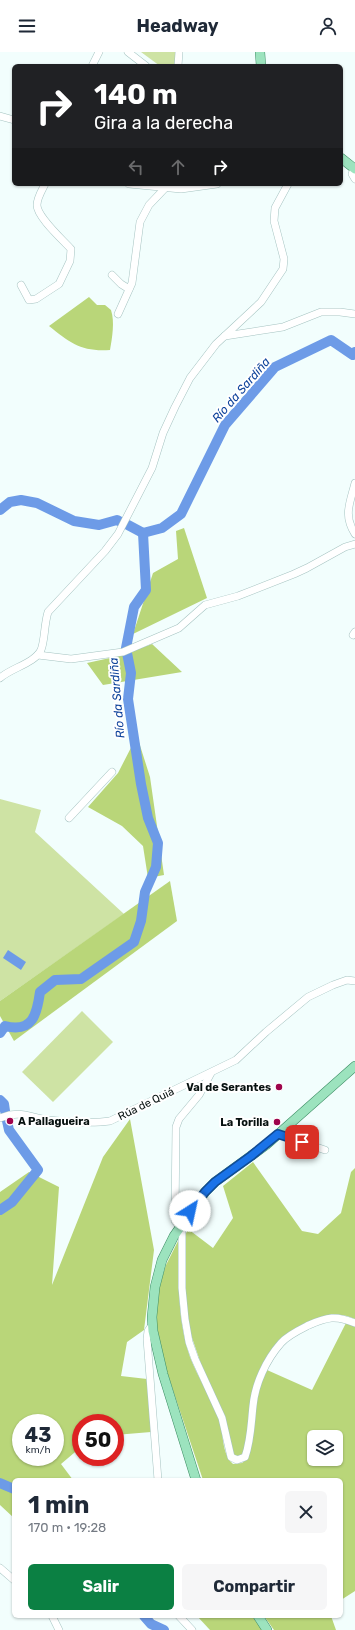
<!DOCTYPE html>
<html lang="es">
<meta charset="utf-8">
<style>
body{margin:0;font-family:Rubik,sans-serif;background:#f6f6f7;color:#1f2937;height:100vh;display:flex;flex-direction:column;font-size:15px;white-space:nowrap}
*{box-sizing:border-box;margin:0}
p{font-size:13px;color:#747a83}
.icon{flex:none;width:22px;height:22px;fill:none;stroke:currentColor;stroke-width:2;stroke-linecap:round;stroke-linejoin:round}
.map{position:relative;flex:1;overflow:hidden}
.details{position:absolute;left:12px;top:1426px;width:331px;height:140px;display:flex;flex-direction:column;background:#fff;border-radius:6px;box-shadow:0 1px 3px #0004}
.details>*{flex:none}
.banner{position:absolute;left:12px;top:12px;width:331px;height:122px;border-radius:6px;box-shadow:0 1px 3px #0004;background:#202124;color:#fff;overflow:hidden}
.tools{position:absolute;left:307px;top:1378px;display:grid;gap:8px}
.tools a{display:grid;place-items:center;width:36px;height:36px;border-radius:6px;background:#fff;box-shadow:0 1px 3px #0004;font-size:20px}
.speed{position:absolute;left:12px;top:1362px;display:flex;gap:8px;font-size:20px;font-weight:700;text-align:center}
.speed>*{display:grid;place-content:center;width:52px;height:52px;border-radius:50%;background:#fff;box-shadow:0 1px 3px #0004;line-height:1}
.speed small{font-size:10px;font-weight:400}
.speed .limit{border:6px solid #d22;background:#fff;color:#111}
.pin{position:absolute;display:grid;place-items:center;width:34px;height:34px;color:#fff;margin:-17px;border-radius:8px;box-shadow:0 2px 6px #0006}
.me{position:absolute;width:44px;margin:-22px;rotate:35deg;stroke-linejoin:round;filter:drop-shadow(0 0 3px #0008)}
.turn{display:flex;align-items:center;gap:14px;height:84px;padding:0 16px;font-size:18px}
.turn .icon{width:52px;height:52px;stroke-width:2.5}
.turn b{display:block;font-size:28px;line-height:34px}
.lanes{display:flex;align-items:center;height:38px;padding:0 16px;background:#0003;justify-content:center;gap:20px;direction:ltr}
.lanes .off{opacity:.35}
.round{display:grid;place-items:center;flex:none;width:42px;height:42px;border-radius:6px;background:#f6f6f7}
.head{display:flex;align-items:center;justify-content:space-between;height:68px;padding:0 16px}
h1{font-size:24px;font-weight:700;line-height:30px}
.action{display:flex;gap:8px;margin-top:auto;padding:8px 16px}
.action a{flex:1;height:46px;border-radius:6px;background:#0b8043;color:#fff;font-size:16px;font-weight:700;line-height:46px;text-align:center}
.action a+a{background:#f6f6f7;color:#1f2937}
header{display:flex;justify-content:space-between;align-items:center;height:52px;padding:0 16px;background:#fff;font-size:18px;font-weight:700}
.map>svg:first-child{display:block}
</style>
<header><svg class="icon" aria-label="menu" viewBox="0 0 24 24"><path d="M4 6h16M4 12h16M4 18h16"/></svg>Headway<svg class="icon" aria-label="person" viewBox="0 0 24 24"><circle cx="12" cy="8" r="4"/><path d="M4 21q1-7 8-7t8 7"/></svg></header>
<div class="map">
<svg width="355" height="1578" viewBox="0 0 355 1578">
<rect width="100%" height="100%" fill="#f2fefd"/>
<g fill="#cee3a4">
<path d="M 141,0 L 177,0 L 176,14 L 160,14 Z"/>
<path d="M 0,747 L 41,758 L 35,780 L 124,862 L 0,949 Z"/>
<path d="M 82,959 L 113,990 L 53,1050 L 22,1020 Z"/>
</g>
<g fill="#b9d679" fill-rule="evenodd">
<path d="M 89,245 L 97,253 L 105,253 L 111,258 C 115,270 112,286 110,298 C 82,300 70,291 49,274 Z"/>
<path d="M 184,476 L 207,546 L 133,582 L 153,521 L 178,507 L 176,479 Z"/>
<path d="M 152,592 L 182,620 L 103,633 L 87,611 L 119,604 Z"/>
<path d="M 137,684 L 150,725 L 164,823 L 148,826 L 143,794 L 122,774 L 88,755 L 118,721 Z"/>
<path d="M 170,829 L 177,869 L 14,989 L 0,964 L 0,949 Z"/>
<path d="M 130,1067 L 154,1198 L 144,1278 L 127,1290 L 121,1324 L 147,1327 L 151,1380 L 115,1383 L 115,1371 L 81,1371 L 81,1395 L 61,1412 L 73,1428 L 14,1428 L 14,1466 L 0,1453 L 0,1140 L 29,1120 L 59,1135 L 52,1233 L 103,1105 ZM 21,1371 L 55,1371 L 55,1405 L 21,1405 Z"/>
<path d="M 253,1110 L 302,1179 L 318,1182 L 341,1161 L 351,1120 L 355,1116 L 355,1267 L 347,1264 L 335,1262 L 323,1265 L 288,1282 L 255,1332 L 249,1377 L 243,1402 L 239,1404 L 234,1403 L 231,1399 L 189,1277 L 186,1251 L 184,1186 L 188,1177 L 213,1196 L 233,1166 L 223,1134 Z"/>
<path d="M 178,1189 C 179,1228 177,1268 190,1305 C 198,1326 211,1345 219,1366 C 224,1381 221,1401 233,1412 L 242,1411 L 247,1407 C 252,1377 253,1346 267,1318 L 312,1338 L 347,1269 L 355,1272 L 355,1539 L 341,1548 L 341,1428 L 203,1428 L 166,1317 L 156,1272 L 157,1241 L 166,1213 ZM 314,1385 L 336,1385 L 336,1407 L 314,1407 Z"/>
<path d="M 197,1564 L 252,1564 L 262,1578 L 210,1578 Z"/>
<path d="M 264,1564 L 331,1564 L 336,1578 L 274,1578 Z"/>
</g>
<path fill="#6d9be7" d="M 8,898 L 26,910 L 21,918 L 3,906 Z"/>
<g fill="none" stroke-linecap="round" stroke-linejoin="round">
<g stroke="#6d9be7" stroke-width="10">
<path d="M 0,458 L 10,450 L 21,448 L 37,451 L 74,469 L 99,473 L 117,468 L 119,469"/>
<path d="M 128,473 L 143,481"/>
<path d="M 0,981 L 5,974 C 33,981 37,962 40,940 L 55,928 L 81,927 L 134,890 L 141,869 L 145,840 L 156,815 L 158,791 L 148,766 L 141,732 L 128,647 L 131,621 L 126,596 L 134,555 L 146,538 L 143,481 L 162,476 L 181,462 L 225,373 L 275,315 L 331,288 L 353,303 L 355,300"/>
<path d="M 0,1048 L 4,1052 L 5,1059"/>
<path d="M 0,1158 L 12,1150 L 38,1118 L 9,1078 L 7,1069"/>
<path d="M 0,1431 L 14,1437"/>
<path d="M 144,1564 L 151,1572 L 164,1578"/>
</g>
<defs>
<g id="minor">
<path d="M 128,0 L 146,14"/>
<path d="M 92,14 L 99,0"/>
<path d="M 178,14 L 179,0"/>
<path d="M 0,64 L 14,68"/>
<path d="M 354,116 L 352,122 L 355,127"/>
<path d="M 129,132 L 181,137 L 217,132"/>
<path d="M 112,223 L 121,232 L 129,237"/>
<path d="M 21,233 L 29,248 L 36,247 L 59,232 L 70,209 L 71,197 C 63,188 37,165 37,153 C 37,146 42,138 45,132"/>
<path d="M 118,262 L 132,231 L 140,170 L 149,153 L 169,132"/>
<path d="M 225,284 L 283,275 L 321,260 L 340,260 L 355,262"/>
<path d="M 355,431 C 350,451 343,463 355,482"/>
<path d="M 353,583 L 355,580"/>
<path d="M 38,603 L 71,607 L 123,600 L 179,576 L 205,553 L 238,544 L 294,522 L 307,516 L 345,495 L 355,492"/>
<path d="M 0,626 C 11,616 35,611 41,598 C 45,588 44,573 48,560 L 105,499 L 118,482 L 152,416 L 163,381 L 175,355 L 190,326 L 216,292 L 261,250 L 283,217 L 284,207 L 274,169 L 275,156 L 288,132"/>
<path d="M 69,766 L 112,720"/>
<path d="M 0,1066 C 19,1058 29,1065 48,1068 C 68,1070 91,1072 110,1069 L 236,1008 L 266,980 L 308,945 L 333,933 L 347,928 L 355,929"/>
<path d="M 278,1082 L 325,1098"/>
<path d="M 182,1172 L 182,1236 L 185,1267 L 189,1290 L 195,1307 L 222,1366 L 231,1405 L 237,1408 L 245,1405 C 251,1388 251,1372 253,1354 C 255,1332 266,1308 281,1291 C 288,1283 299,1278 309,1273 C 327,1265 336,1263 355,1271"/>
<path d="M 180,1175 L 175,1169 L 175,1164 L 176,1075 L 179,1067 L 199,1043 L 211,1021"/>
<path d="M 152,1273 L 148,1279 L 147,1287 L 158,1428"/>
<path d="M 0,1516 L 14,1528"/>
<path d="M 52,1564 L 59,1578"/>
<path d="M 179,1564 L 192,1578"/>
</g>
<g id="major">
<path d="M 260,0 L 261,14"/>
<path d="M 341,106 L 355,117"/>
<path d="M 196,1428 L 163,1322 L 153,1279 L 152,1265 L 155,1235 L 162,1208 L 174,1184 L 205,1140 L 215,1130 L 266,1093 L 355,1014"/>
<path d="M 258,1564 L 267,1578"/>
</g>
</defs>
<use href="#minor" stroke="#a5c3c1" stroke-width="8"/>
<use href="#major" stroke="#3d8d64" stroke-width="10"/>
<use href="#minor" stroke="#fff" stroke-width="7"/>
<use href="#major" stroke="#9ce3be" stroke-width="9"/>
</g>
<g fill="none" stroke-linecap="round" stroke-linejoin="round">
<defs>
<path id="route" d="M 190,1159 L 205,1140 L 215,1130 L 251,1104 L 278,1082 L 302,1090"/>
</defs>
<use href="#route" stroke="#114b97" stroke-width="10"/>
<use href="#route" stroke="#1a73e8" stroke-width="7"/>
</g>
<g fill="#9e044c" stroke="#fff" stroke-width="1.5">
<circle cx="279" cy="1035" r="4"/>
<circle cx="10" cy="1069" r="4"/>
<circle cx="277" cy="1070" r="4"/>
</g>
<g text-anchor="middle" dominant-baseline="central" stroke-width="4" stroke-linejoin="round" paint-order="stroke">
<g font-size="11" font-weight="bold" fill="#071110" stroke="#fff" text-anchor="end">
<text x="271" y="1035">Val de Serantes</text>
<text x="18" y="1069" text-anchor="start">A Pallagueira</text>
<text x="269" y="1070">La Torilla</text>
</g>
<g font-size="11" fill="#071110" stroke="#fff">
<text transform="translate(146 1052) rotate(-26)">Rúa de Quiá</text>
</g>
<g font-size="12" font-style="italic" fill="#0e439b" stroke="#fff">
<text transform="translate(241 338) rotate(-49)">Río da Sardiña</text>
<text transform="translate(117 646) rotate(-95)">Río da Sardiña</text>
</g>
</g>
</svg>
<div class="tools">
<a><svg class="icon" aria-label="layers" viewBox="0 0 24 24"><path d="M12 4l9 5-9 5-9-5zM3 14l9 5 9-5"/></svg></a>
</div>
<div class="speed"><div>43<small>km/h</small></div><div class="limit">50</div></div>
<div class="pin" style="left:302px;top:1090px;background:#d93025"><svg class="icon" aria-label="arrive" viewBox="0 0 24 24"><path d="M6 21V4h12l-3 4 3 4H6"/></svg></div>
<svg class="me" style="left:190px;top:1159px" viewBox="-20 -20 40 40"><circle r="19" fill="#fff"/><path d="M0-13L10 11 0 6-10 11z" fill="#1a73e8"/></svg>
<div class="banner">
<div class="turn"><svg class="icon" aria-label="right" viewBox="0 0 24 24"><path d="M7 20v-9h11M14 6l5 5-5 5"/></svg><div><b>140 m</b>Gira a la derecha</div></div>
<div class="lanes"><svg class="icon off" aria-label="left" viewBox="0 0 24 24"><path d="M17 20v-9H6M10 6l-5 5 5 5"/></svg><svg class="icon off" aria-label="ahead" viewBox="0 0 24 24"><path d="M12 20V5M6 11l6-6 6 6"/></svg><svg class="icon" aria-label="right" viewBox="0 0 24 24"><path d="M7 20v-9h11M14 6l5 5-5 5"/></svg></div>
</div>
<section class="details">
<div class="head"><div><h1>1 min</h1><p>170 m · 19:28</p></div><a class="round"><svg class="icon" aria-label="close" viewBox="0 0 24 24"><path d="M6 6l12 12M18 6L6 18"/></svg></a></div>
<div class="action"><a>Salir</a><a>Compartir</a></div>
</section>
</div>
